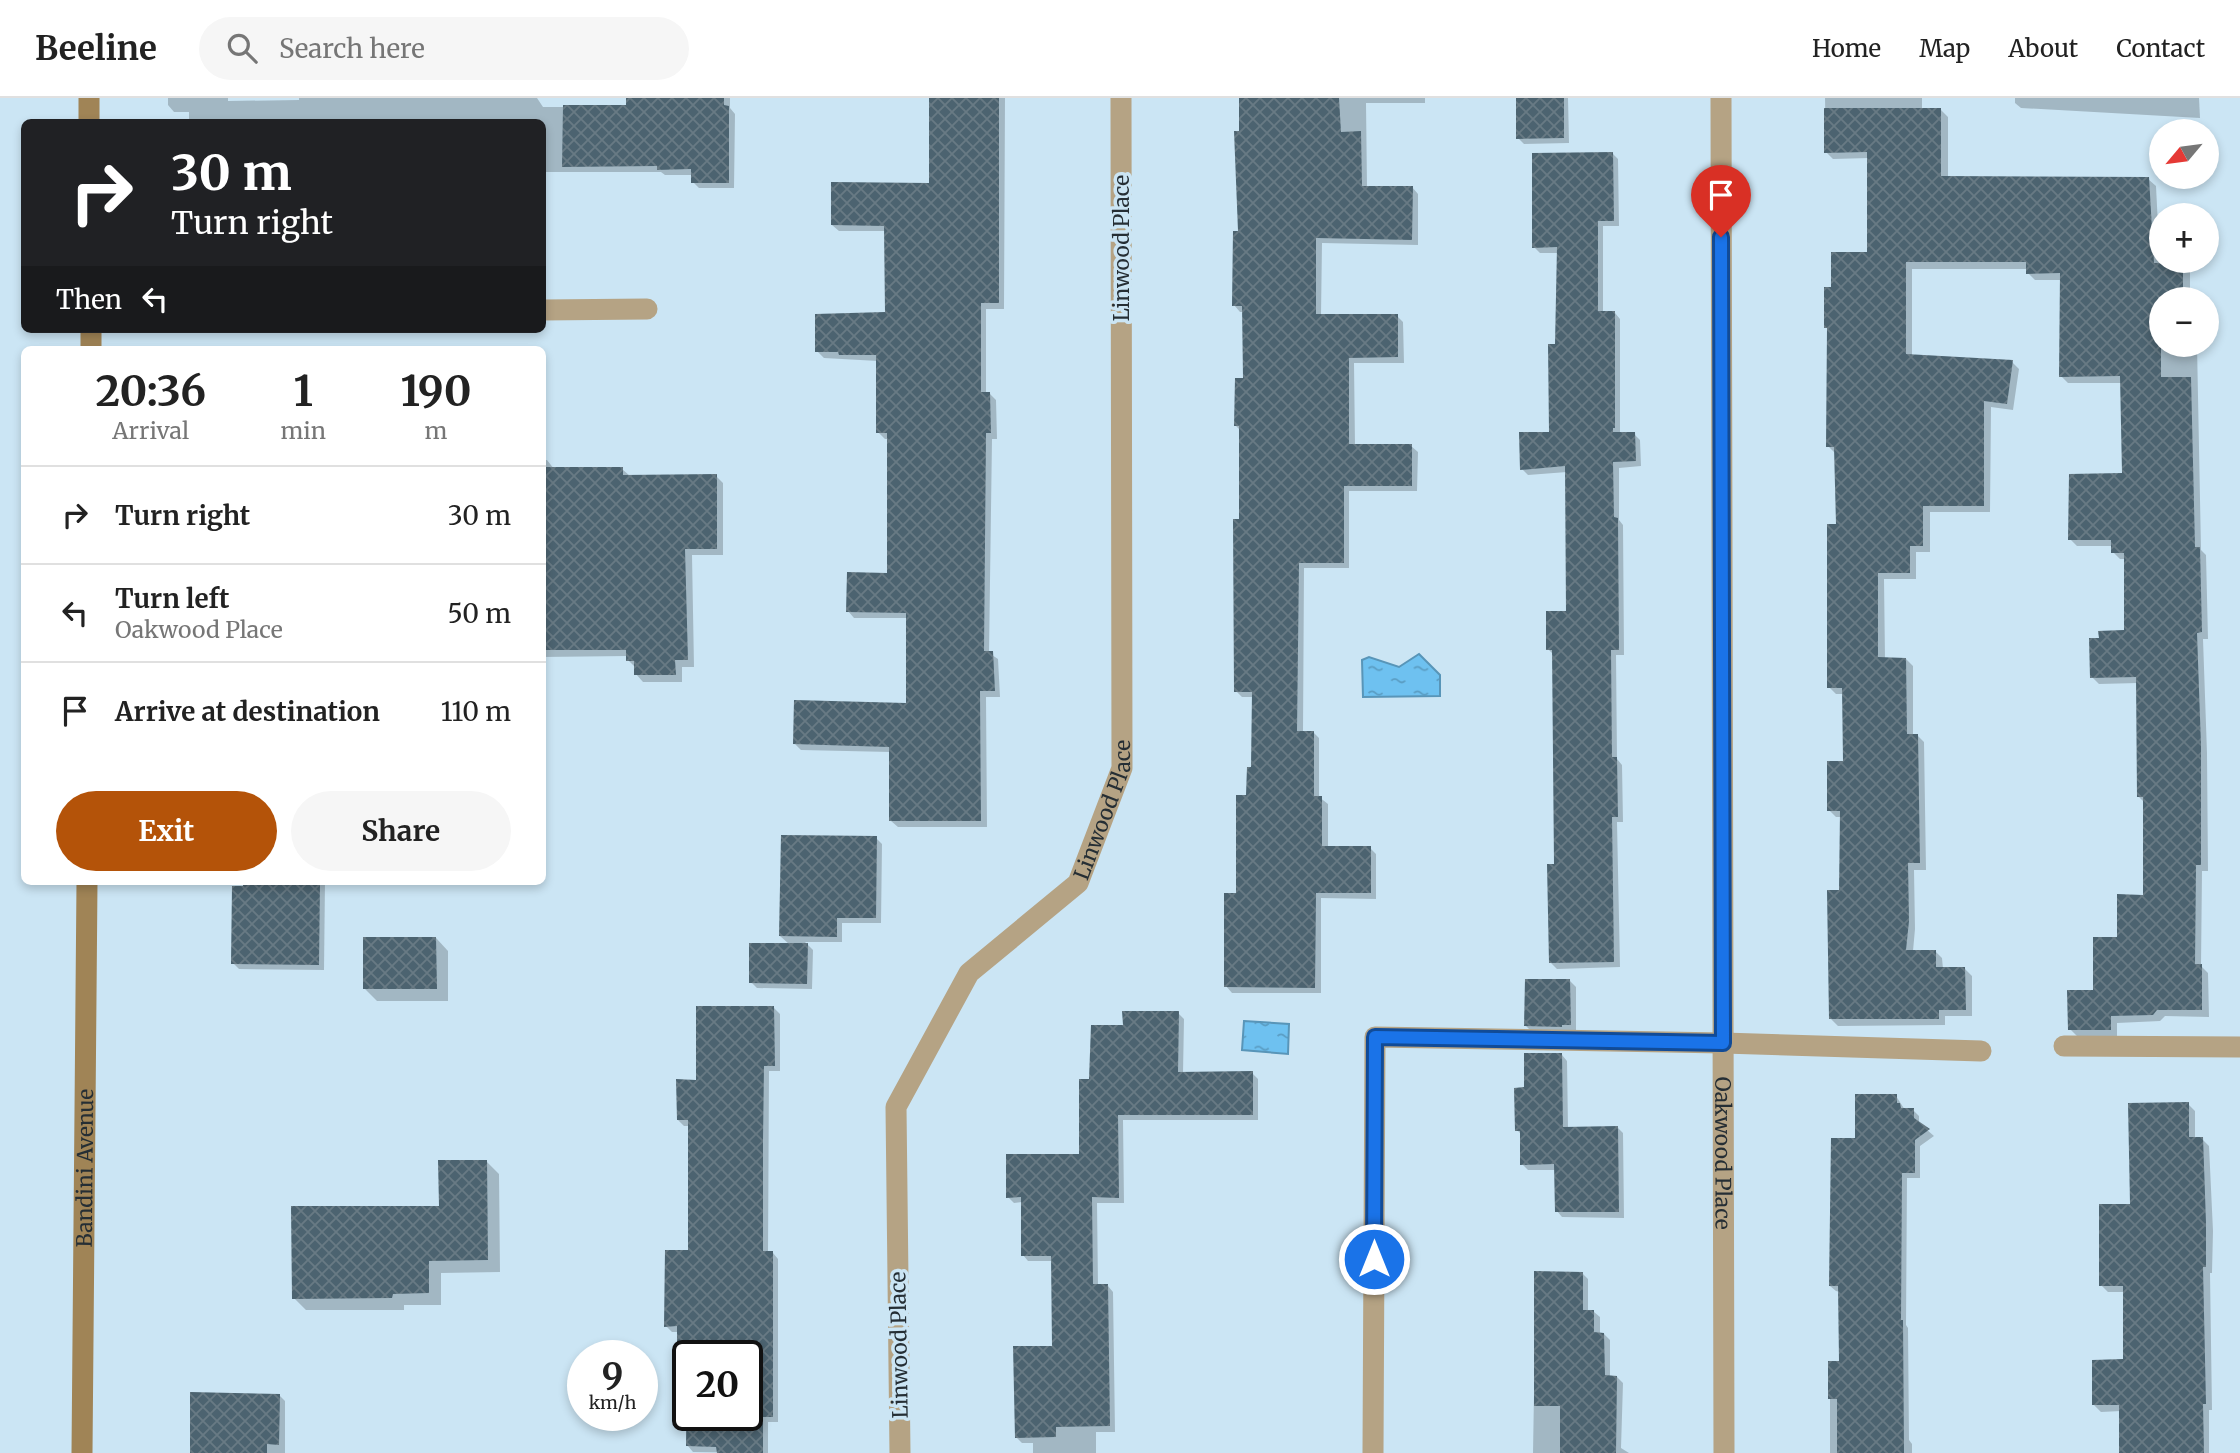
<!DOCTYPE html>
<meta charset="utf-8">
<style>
body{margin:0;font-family:Merriweather,serif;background:#f6f6f6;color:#222;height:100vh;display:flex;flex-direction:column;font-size:26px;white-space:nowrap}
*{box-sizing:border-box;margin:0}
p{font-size:23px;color:#767676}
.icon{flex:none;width:38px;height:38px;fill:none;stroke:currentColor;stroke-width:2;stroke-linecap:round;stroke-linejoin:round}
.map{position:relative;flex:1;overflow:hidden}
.details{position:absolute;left:21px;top:248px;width:525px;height:539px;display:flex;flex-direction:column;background:#fff;border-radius:10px;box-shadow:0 4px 10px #0003}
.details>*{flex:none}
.hud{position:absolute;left:21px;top:21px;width:525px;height:214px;border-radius:10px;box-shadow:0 4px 10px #0003;background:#202124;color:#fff;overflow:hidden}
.needle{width:46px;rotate:241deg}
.controls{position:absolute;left:2149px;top:21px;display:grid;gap:14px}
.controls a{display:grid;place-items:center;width:70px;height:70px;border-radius:50%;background:#fff;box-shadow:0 4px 10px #0003;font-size:35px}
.speed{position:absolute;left:567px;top:1242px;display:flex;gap:14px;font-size:35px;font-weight:700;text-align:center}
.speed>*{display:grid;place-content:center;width:91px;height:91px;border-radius:50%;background:#fff;box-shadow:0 4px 10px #0003;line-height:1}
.speed small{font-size:18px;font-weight:400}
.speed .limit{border:4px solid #111;border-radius:10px;background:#fff;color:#111}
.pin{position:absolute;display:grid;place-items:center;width:60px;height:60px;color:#fff;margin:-72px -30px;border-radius:50% 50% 50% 0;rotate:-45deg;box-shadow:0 0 7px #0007}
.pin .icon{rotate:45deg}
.me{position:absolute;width:77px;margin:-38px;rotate:0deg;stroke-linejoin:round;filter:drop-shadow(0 0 5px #0008)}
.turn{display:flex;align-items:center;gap:24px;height:147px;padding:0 35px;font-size:32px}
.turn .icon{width:91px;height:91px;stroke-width:2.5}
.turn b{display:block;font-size:49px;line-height:60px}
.then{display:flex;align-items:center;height:66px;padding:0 35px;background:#0003;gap:14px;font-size:26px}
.eta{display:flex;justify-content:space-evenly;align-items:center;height:119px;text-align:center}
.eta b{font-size:42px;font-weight:700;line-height:49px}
.cta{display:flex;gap:14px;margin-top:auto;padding:14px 35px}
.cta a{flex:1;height:80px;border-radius:42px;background:#b45309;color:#fff;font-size:28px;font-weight:700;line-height:80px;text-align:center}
.cta a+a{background:#f6f6f6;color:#222}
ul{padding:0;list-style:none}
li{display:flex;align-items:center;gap:21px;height:98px;padding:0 35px;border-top:2px solid #e0e0e0}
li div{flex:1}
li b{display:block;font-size:26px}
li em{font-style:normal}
header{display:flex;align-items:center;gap:42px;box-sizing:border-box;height:98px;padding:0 35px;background:#fff;border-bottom:2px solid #e0e0e0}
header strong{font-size:33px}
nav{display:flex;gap:38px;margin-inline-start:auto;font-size:24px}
.search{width:490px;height:63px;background:#f6f6f6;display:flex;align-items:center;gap:18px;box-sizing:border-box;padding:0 24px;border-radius:38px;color:#767676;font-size:26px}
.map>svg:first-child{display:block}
</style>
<header>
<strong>Beeline</strong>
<div class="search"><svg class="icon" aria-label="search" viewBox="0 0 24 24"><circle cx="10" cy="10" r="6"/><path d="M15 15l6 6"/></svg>Search here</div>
<nav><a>Home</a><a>Map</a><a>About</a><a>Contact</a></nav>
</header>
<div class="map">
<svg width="2240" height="1355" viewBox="0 0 2240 1355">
<defs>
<pattern id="water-ripples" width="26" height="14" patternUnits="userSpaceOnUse" patternTransform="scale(1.75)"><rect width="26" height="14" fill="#6ec1f0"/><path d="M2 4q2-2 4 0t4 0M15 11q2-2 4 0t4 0" fill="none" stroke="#5a9dc3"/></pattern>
<pattern id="building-cross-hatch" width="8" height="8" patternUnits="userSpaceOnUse" patternTransform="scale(1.75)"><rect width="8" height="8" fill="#4c6370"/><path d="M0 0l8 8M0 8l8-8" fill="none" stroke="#687a84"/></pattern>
</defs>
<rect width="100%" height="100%" fill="#cbe5f4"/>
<g fill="url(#water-ripples)" stroke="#5895b8" stroke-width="2">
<path d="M 1419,556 L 1440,577 L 1440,598 L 1363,599 L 1362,562 L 1369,559 L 1399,569 Z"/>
<path d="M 1244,923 L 1289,926 L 1288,956 L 1242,952 Z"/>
</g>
<g fill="#0003">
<path d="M 168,0 L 228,0 L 228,3 L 299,2 L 299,0 L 537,0 L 543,9 L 627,9 L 627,0 L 730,0 L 730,10 L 735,16 L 734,90 L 699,90 L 693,84 L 693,77 L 665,77 L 661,74 L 542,74 L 542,24 L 189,24 L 189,14 L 174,14 L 168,7 Z"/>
<path d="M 834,0 L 1005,0 L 1004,211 L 986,211 L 986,296 L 990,296 L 996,302 L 997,341 L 992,341 L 989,555 L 998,561 L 1000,599 L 986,599 L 987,729 L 898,729 L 891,723 L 891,654 L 801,652 L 795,646 L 908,607 L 908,520 L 854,520 L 848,513 L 889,476 L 889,341 L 885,341 L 878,334 L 878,263 L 824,260 L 817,253 L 887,216 L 886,133 L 839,133 L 832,127 L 931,87 L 931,0 Z"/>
<path d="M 1241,0 L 1425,0 L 1425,5 L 1366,5 L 1367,89 L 1412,89 L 1418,96 L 1418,147 L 1322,145 L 1321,218 L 1397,218 L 1403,224 L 1404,265 L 1354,265 L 1355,348 L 1411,348 L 1418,354 L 1417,393 L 1349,393 L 1349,470 L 1304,470 L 1303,634 L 1313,634 L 1319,640 L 1319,699 L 1328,706 L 1328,750 L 1370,750 L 1376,756 L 1376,801 L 1321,800 L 1321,895 L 1232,895 L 1226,888 L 1248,699 L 1253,670 L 1254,599 L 1242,599 L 1236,593 L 1241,422 L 1241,333 L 1236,328 L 1244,282 L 1244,214 L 1240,214 L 1234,207 L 1240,135 Z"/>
<path d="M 1517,0 L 1568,0 L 1569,45 L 1524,46 L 1518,40 Z"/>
<path d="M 1825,0 L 1922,0 L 1922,12 L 1941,12 L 1948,19 L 1948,79 L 2148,81 L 2156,88 L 2160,167 L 2183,167 L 2190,174 L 2190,201 L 2161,201 L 2161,247 L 2197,247 L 2201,452 L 2206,457 L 2208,541 L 2203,541 L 2207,655 L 2208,773 L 2202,773 L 2201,868 L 2208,875 L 2209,919 L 2165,918 L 2160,923 L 2117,925 L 2117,938 L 2077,938 L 2070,931 L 2095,894 L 2119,841 L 2145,799 L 2144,704 L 2138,698 L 2138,585 L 2099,586 L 2092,579 L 2100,542 L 2126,534 L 2126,461 L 2120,461 L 2113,454 L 2113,448 L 2077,448 L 2070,441 L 2124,377 L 2122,285 L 2068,285 L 2061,278 L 2062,182 L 2035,182 L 2028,175 L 2028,171 L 1912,171 L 1912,258 L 2012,264 L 2019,271 L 2013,312 L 1991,309 L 1990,414 L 1930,414 L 1930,454 L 1916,454 L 1916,481 L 1884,481 L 1885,561 L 1906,561 L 1913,568 L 1913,637 L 1917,637 L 1924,644 L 1926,772 L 1914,772 L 1915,831 L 1913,853 L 1935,853 L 1942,860 L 1943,871 L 1965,871 L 1972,878 L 1972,918 L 1945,918 L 1945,927 L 1838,928 L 1831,921 L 1841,793 L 1842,719 L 1836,719 L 1829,712 L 1845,665 L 1844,596 L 1836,596 L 1829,589 L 1837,427 L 1835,355 L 1828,348 L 1829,232 L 1826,229 L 1833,190 L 1869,156 L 1869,60 L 1833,61 L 1826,54 Z"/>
<path d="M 2015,0 L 2199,0 L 2200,20 L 2021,10 L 2015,5 Z"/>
<path d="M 1613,56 L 1618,61 L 1619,128 L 1603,128 L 1603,215 L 1615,215 L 1620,221 L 1620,336 L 1634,336 L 1640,342 L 1641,368 L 1619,370 L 1619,422 L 1623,427 L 1624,557 L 1616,557 L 1617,661 L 1622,667 L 1623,724 L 1617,724 L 1620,869 L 1557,871 L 1551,865 L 1556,768 L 1554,557 L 1548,551 L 1567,515 L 1567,374 L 1528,377 L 1522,371 L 1551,336 L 1557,248 L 1558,155 L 1540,155 L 1534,149 Z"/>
<path d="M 542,362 L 547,362 L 554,371 L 622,371 L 630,378 L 716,378 L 723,385 L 723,457 L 692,457 L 694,569 L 682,569 L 682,584 L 643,584 L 636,576 L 636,570 L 628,562 L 628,558 L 542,559 Z"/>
<path d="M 876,740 L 882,746 L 881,825 L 842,825 L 842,844 L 805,844 L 813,852 L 812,891 L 757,890 L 751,884 L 789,846 L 780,838 Z"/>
<path d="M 245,784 L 325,784 L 324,872 L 239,871 L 233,865 Z"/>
<path d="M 436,840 L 448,853 L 448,903 L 377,903 L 365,891 Z"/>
<path d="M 1570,883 L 1576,889 L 1576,932 L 1532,934 L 1526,928 Z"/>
<path d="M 774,910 L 780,916 L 780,973 L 769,973 L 768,1155 L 773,1155 L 778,1161 L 778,1324 L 768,1324 L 768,1355 L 693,1354 L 688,1348 L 688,1318 L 747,1318 L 747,1258 L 688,1258 L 688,1269 L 684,1269 L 678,1263 L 678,1234 L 672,1234 L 666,1228 L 690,1154 L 690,1028 L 684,1028 L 678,1022 L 698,983 Z"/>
<path d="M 1178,915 L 1184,921 L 1183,975 L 1252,975 L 1258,981 L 1258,1022 L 1123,1022 L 1124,1105 L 1097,1105 L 1098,1188 L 1108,1188 L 1113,1194 L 1115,1334 L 1096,1334 L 1096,1355 L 1033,1355 L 1033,1345 L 1022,1345 L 1016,1339 L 1053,1249 L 1052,1163 L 1028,1163 L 1023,1157 L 1022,1104 L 1014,1105 L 1008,1099 L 1081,1058 L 1091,983 L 1124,928 Z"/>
<path d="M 1562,957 L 1567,963 L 1568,1030 L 1618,1030 L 1623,1035 L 1624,1120 L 1562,1119 L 1557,1113 L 1556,1072 L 1528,1072 L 1522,1066 L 1522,1037 L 1517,1032 L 1526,991 Z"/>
<path d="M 1896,998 L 1905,1012 L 1913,1012 L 1919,1018 L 1919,1025 L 1934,1038 L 1920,1048 L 1920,1080 L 1907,1080 L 1906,1227 L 1908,1230 L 1909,1342 L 1912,1346 L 1912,1355 L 1940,1355 L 1830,1355 L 1830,1265 L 1840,1265 L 1840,1194 L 1836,1193 L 1830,1188 L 1857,1042 Z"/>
<path d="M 2188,1006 L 2195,1013 L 2195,1041 L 2202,1041 L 2209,1048 L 2213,1133 L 2212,1175 L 2210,1175 L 2212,1312 L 2209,1312 L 2209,1355 L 2121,1355 L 2121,1313 L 2101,1314 L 2094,1307 L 2124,1263 L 2125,1194 L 2108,1194 L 2101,1187 L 2132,1108 Z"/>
<path d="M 487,1064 L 499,1076 L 500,1174 L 441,1175 L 441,1207 L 404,1207 L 404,1212 L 306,1212 L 294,1200 L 440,1110 Z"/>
<path d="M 1536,1175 L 1583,1176 L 1588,1181 L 1588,1213 L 1594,1214 L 1600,1219 L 1600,1236 L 1604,1236 L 1610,1242 L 1610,1279 L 1617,1279 L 1623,1285 L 1621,1350 L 1629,1355 L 1533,1355 Z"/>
<path d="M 279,1297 L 285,1303 L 285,1355 L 191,1355 Z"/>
</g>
<g fill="url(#building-cross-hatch)" fill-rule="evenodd">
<path d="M 626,0 L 724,0 L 724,7 L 729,8 L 729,85 L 691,85 L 691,71 L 657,72 L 657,68 L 562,69 L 563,7 L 626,7 Z"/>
<path d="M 929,0 L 999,0 L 999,205 L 981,205 L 981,294 L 990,294 L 991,335 L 986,335 L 984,553 L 993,553 L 995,593 L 980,593 L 981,723 L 889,723 L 889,649 L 793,646 L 794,602 L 906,605 L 906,515 L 846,514 L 847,474 L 887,475 L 887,335 L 876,335 L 876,257 L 839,257 L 838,254 L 815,254 L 815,216 L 885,214 L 884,128 L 831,127 L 831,84 L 929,85 Z"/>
<path d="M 1239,0 L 1339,0 L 1341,34 L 1361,33 L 1362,88 L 1413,88 L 1412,142 L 1316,140 L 1316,216 L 1398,216 L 1398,259 L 1349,260 L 1349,346 L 1412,346 L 1412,388 L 1344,388 L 1344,465 L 1299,465 L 1297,633 L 1314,633 L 1314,698 L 1322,698 L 1322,748 L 1371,748 L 1371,795 L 1316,795 L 1315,890 L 1224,889 L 1224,795 L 1236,795 L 1236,697 L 1246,697 L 1247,669 L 1251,669 L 1252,594 L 1234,594 L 1233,421 L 1239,421 L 1239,328 L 1234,328 L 1235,280 L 1243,280 L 1242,208 L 1232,208 L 1233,133 L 1238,133 L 1234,33 L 1239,33 Z"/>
<path d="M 1516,0 L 1564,0 L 1564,40 L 1516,41 Z"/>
<path d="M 1824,10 L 1941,10 L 1941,78 L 2149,79 L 2154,165 L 2183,166 L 2183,201 L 2161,201 L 2161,279 L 2191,279 L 2195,449 L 2200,449 L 2202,534 L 2197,535 L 2201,647 L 2201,767 L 2196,767 L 2195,866 L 2202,866 L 2202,912 L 2157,912 L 2153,917 L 2111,918 L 2111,932 L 2068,932 L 2067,892 L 2093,892 L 2093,839 L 2117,839 L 2117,796 L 2143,797 L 2143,699 L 2137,699 L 2136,579 L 2090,580 L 2089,540 L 2099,540 L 2098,533 L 2124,532 L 2124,455 L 2111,455 L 2111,442 L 2068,442 L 2069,376 L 2122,375 L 2120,278 L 2059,279 L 2060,175 L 2026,176 L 2026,164 L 1906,164 L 1906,256 L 2013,262 L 2007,306 L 1984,303 L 1984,408 L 1923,408 L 1923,448 L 1910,448 L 1910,475 L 1878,475 L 1878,559 L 1906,560 L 1907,636 L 1918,636 L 1920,765 L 1908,765 L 1909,823 L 1906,852 L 1936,852 L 1936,869 L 1965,869 L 1966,912 L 1939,912 L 1939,921 L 1829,921 L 1827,792 L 1839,792 L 1840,713 L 1827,713 L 1827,663 L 1843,663 L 1842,590 L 1827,590 L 1827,426 L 1836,426 L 1834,349 L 1826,349 L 1827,230 L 1824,230 L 1824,189 L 1831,189 L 1831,154 L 1867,154 L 1867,54 L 1824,55 Z"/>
<path d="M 1613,54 L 1614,123 L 1598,123 L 1598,213 L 1615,213 L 1615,330 L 1613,330 L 1613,334 L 1635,334 L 1636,363 L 1613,364 L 1614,419 L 1618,420 L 1619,552 L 1611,552 L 1612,659 L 1617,659 L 1618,719 L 1612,719 L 1614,864 L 1549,865 L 1547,766 L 1554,766 L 1552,552 L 1546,552 L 1546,513 L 1566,513 L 1565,368 L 1520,372 L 1519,334 L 1549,334 L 1548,246 L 1555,246 L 1557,149 L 1532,150 L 1532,55 Z"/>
<path d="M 542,369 L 623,369 L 623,377 L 717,376 L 717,451 L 685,451 L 688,562 L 675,562 L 676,577 L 634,577 L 634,563 L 626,563 L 626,552 L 542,552 Z"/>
<path d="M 781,737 L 877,738 L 876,820 L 837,820 L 837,839 L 779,838 Z"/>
<path d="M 243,784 L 320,784 L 319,867 L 231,866 L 232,788 L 243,788 Z"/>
<path d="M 363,839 L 436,839 L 437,891 L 363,891 Z"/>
<path d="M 749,845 L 808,845 L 807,886 L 749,885 Z"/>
<path d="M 1525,881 L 1570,881 L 1571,927 L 1562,927 L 1562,929 L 1524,928 Z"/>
<path d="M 696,908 L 774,908 L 775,968 L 764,968 L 763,1042 L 763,1153 L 773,1153 L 773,1319 L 763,1319 L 763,1355 L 717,1355 L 716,1349 L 686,1348 L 687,1264 L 677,1264 L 677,1228 L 664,1229 L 665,1152 L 688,1152 L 688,1022 L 677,1022 L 676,981 L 696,982 ZM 688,1258 L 747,1258 L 747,1318 L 688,1318 Z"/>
<path d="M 1122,913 L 1179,913 L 1178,974 L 1253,973 L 1253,1017 L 1118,1017 L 1119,1100 L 1092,1099 L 1093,1186 L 1108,1186 L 1110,1328 L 1056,1329 L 1056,1339 L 1015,1340 L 1013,1248 L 1052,1248 L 1051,1158 L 1021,1158 L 1021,1099 L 1006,1100 L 1006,1056 L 1079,1056 L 1079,981 L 1089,981 L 1091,927 L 1123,927 Z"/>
<path d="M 1524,955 L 1562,955 L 1563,1029 L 1618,1028 L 1619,1114 L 1555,1114 L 1554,1066 L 1520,1067 L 1520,1033 L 1515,1033 L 1514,990 L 1524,989 Z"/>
<path d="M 1855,996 L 1897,996 L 1897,1005 L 1900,1005 L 1901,1010 L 1914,1010 L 1914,1020 L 1930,1031 L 1915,1042 L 1915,1075 L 1902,1075 L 1901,1222 L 1903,1222 L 1904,1355 L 1837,1355 L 1837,1301 L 1828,1301 L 1828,1263 L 1839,1263 L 1838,1188 L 1829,1188 L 1831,1040 L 1855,1040 Z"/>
<path d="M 2189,1004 L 2189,1039 L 2203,1039 L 2206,1125 L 2206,1169 L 2203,1169 L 2206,1306 L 2203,1306 L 2204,1355 L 2119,1355 L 2119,1307 L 2092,1307 L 2092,1262 L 2123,1261 L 2123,1188 L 2099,1188 L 2099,1106 L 2130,1106 L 2128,1005 Z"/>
<path d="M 438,1062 L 487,1062 L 488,1162 L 429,1163 L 429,1195 L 393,1196 L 392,1200 L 292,1201 L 291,1108 L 439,1108 Z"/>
<path d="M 1534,1173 L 1583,1174 L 1583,1212 L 1594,1212 L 1594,1234 L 1604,1235 L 1605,1277 L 1617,1278 L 1616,1355 L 1560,1355 L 1560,1308 L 1534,1308 Z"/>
<path d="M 190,1294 L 280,1296 L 279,1347 L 267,1346 L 267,1355 L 190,1355 Z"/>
</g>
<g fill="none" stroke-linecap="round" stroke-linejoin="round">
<g stroke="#b5a384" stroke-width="21">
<path d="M 2064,948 L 2240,949"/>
<path d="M 1373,1355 L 1375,939 L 1723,945 L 1981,953"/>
</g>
<g stroke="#b5a384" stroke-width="21">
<path id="s1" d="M 1721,0 L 1724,1355"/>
<path d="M 542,212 L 647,211"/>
<path id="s2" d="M 900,1355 L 896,1009 L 969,875 L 1078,785 L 1122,670 L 1121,0"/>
</g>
<g stroke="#a08456" stroke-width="21">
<path d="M 89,0 L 89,24"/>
<path d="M 91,252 L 91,231"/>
<path id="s3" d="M 82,1355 L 87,784"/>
</g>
</g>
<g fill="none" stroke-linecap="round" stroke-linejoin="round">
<defs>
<path id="route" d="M 1374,1161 L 1375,939 L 1723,945 L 1721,139"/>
</defs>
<use href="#route" stroke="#114b97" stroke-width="18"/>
<use href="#route" stroke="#1a73e8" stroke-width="12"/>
</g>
<g text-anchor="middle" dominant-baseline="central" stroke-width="7" stroke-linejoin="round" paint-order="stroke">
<g font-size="21" fill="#252e34" stroke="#cbe5f4">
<text transform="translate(1121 150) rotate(-90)">Linwood Place</text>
<text stroke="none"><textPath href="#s2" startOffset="718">Linwood Place</textPath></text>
<text stroke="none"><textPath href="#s1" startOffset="1055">Oakwood Place</textPath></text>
<text stroke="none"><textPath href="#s3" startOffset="285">Bandini Avenue</textPath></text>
<text transform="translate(899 1247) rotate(-91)">Linwood Place</text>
</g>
</g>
</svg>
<div class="controls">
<a><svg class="needle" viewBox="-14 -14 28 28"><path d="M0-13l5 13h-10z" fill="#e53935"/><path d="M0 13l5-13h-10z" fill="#767676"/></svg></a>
<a>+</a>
<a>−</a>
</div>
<div class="speed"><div>9<small>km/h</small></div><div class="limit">20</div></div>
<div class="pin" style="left:1721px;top:139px;background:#d93025"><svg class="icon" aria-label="arrive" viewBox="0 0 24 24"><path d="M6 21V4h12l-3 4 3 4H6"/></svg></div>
<svg class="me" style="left:1374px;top:1161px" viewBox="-20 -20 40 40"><circle r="17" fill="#1a73e8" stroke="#fff" stroke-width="3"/><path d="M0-11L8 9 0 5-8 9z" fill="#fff"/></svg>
<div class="hud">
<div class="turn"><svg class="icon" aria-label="right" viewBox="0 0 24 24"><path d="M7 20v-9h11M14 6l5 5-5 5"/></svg><div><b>30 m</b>Turn right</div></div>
<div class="then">Then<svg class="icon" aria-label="left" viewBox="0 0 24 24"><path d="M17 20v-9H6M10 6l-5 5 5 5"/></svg></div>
</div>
<section class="details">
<div class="eta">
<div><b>20:36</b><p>Arrival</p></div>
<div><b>1</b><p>min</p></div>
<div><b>190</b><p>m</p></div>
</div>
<ul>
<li><svg class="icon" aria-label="right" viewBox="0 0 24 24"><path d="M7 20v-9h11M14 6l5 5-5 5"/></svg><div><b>Turn right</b></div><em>30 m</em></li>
<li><svg class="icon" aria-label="left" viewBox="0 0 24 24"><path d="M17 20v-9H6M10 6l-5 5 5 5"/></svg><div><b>Turn left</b><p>Oakwood Place</p></div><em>50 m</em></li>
<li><svg class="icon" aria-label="arrive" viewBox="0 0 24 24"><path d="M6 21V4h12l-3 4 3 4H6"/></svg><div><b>Arrive at destination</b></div><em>110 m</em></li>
</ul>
<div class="cta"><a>Exit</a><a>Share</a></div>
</section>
</div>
